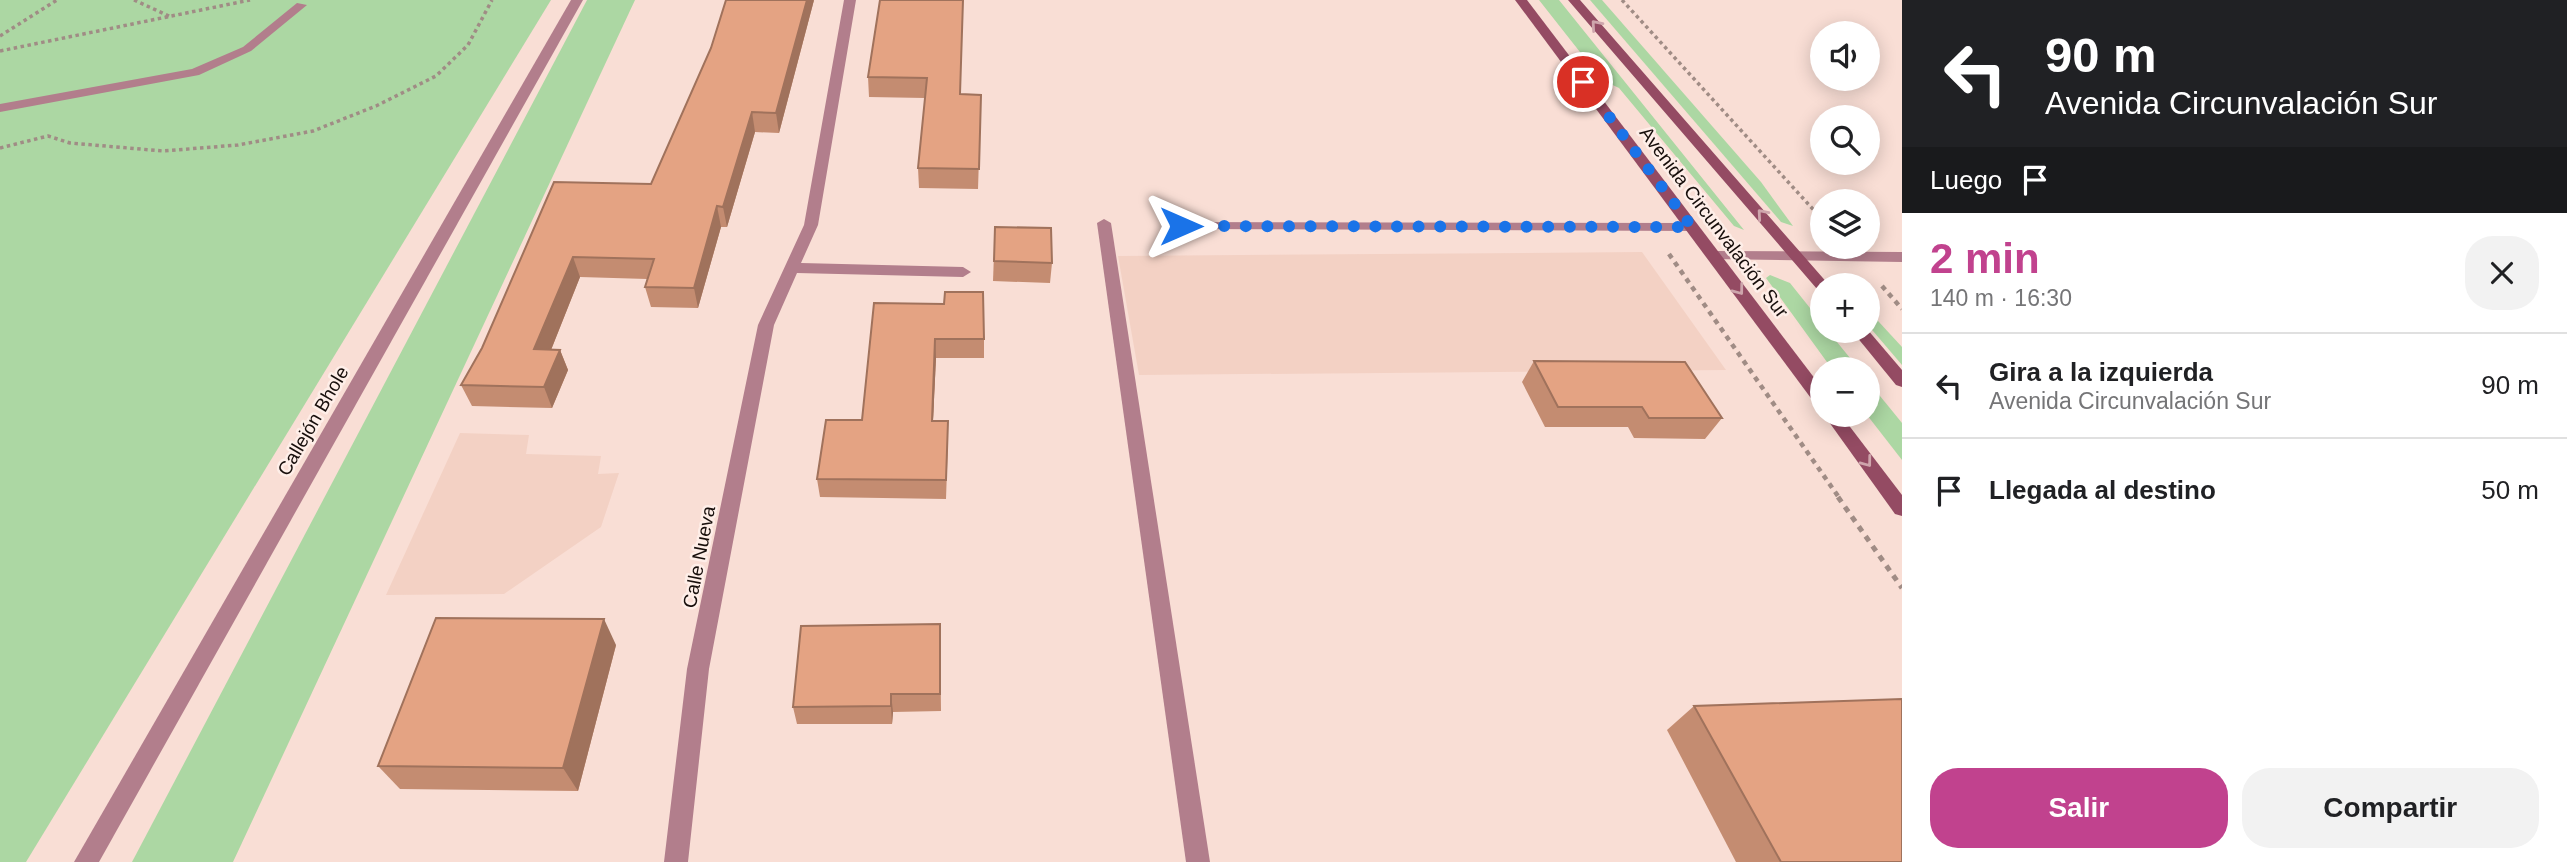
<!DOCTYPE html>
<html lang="es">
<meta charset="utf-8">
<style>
body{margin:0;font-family:Helvetica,sans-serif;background:#f2f2f2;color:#202124;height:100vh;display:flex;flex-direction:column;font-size:26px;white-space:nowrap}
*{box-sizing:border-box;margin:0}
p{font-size:23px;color:#757577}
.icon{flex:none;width:38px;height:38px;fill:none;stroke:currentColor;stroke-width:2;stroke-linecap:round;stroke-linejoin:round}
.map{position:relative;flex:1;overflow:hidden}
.details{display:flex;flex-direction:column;background:#fff;width:665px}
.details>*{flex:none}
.top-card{background:#202124;color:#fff;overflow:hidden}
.tools{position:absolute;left:1810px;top:21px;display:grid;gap:14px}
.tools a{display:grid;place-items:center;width:70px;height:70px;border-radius:50%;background:#fff;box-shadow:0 4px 18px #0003;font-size:35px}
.pin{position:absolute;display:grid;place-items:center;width:60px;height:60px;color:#fff;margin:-30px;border:4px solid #fff;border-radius:50%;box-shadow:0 2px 7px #0007}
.me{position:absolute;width:77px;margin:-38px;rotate:90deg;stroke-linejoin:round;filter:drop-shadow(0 0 5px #0008)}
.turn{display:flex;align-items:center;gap:24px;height:147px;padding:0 28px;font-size:32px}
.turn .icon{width:91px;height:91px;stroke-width:2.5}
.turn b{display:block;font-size:49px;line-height:60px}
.then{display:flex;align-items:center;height:66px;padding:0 28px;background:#0003;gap:14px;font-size:26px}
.round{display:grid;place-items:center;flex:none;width:74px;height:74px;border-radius:28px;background:#f2f2f2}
.summary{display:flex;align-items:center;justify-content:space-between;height:119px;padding:0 28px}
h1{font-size:42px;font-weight:600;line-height:52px;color:#c1428e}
.primary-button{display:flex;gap:14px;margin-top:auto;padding:14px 28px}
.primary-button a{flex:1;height:80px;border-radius:28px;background:#c1428e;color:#fff;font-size:28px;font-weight:600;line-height:80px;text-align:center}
.primary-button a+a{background:#f2f2f2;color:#202124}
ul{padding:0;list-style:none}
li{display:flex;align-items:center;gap:21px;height:105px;padding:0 28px;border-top:2px solid #e0e0e0}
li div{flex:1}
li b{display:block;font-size:26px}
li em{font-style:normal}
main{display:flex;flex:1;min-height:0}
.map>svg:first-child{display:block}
</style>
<main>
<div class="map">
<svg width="1902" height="862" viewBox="0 0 1902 862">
<rect width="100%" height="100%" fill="#f9ded5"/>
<g fill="#f3d1c4">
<path d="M 1642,252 L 1726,370 L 1139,375 L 1118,256 Z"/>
<path d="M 460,433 L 529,435 L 526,454 L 601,456 L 598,474 L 619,473 L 601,527 L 504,594 L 386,595 Z"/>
</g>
<g fill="#acd7a3">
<path d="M 0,0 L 551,0 L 26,862 L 0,862 Z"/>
<path d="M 587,0 L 635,0 L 233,862 L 132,862 Z"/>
<path d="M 1539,0 L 1559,0 L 1744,230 L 1734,226 L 1619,88 L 1602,80 Z"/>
<path d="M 1590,0 L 1602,0 L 1761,182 L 1793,226 L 1781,222 Z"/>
<path d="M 1770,275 L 1790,283 L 1822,323 L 1822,331 L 1828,331 L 1859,369 L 1832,369 L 1766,278 Z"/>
<path d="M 1867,309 L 1902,347 L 1902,365 L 1867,324 Z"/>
<path d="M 1867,380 L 1902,423 L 1902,460 L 1867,415 Z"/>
</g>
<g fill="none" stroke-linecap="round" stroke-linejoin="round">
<g stroke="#a08c85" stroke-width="3.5" stroke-dasharray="3.5 3.5" stroke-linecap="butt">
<path d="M 134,0 L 169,16"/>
<path d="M 1622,0 L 1821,218"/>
<path d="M 0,36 L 57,0"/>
<path d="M 0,51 L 250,0"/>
<path d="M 0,148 L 48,136 L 70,143 L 163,151 L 238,145 L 313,131 L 376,106 L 436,76 L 468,45 L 492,0"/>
</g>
<g stroke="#a08c85" stroke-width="4.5" stroke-dasharray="5 5" stroke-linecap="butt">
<path d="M 1819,216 L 1822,219"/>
<path d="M 1669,254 L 1840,499"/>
<path d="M 1882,286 L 1902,309"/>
</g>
<path stroke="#a08c85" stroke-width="5" stroke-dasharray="6 6" stroke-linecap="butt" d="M 1838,497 L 1902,588"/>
<g fill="#b27e8c" fill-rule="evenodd">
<path d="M 297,3 L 307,5 L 251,51 L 199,75 L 0,112 L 0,104 L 192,69 L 243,47 Z"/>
<path d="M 1181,222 L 1691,223 L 1698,227 L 1691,231 L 1176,229 L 1176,223 Z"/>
</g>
<g fill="#b27e8c" fill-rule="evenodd">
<path d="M 571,0 L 583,0 L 99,862 L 74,862 Z"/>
<path d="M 844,0 L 856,0 L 818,225 L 801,263 L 963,267 L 971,272 L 963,277 L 797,273 L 774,325 L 709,669 L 688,862 L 664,862 L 687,669 L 758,325 L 804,225 Z"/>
<path d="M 1104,219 L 1111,223 L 1210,862 L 1186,862 L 1097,223 Z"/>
</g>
<path fill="#b27e8c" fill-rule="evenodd" d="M 1714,251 L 1902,252 L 1902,262 L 1709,259 L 1707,256 Z"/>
<g fill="#944b63" fill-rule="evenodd">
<path d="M 1515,0 L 1527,0 L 1822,388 L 1822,407 L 1816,405 Z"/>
<path d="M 1568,0 L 1580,0 L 1829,285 L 1822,285 L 1822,290 L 1817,289 Z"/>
<path d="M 1867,329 L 1902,370 L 1902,387 L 1896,385 L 1852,331 Z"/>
<path d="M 1824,415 L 1841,415 L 1902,495 L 1902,516 L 1895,514 Z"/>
</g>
</g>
<g fill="#c48c71">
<path d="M 814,0 L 779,133 L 755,132 L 727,227 L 721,227 L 698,308 L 651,307 L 645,287 L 647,279 L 580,277 L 551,350 L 560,350 L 568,370 L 552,408 L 472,406 L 461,385 L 482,348 L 554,182 L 651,184 Z"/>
<path d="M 880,0 L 961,94 L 981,95 L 978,189 L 919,188 L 918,168 L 925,98 L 869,97 L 868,77 Z"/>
<path d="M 995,227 L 1052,263 L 1050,283 L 993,281 Z"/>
<path d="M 874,303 L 984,339 L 984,358 L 936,358 L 933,421 L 948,440 L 946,499 L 820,497 L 817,479 L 862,420 Z"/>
<path d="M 1534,361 L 1722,418 L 1705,439 L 1634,438 L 1628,427 L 1545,427 L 1522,382 Z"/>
<path d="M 940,624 L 941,711 L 893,712 L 892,724 L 797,724 L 793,707 Z"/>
<path d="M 616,645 L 578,791 L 400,789 L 378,766 Z"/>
<path d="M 1694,706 L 1902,862 L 1736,862 L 1667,730 Z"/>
</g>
<g fill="#a0725c">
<path d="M 807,0 L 814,0 L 779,133 L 776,113 Z"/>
<path d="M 752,112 L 755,132 L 727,227 L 723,207 Z"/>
<path d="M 717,206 L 721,227 L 698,308 L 694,288 Z"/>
<path d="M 573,257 L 580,277 L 543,370 L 534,349 Z"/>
<path d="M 935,339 L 936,358 L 932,440 L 932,421 Z"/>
<path d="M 560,350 L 568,370 L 552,408 L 544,387 Z"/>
<path d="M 604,619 L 616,645 L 578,791 L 563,768 Z"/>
<path d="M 891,694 L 893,712 L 892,724 L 891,706 Z"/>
</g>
<g fill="#e4a383" stroke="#a0725c" stroke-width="2">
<path d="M 726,0 L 807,0 L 776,113 L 752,112 L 723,207 L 717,206 L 694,288 L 645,287 L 654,259 L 573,257 L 534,349 L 560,350 L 544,387 L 461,385 L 482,348 L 554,182 L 651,184 L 711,48 Z"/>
<path d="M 880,0 L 963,0 L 960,94 L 981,95 L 979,169 L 918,168 L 927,78 L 868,77 Z"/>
<path d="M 995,227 L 1051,228 L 1052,263 L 994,261 Z"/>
<path d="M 945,292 L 983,292 L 984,339 L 935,339 L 932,421 L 948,421 L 946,480 L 817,479 L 826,420 L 862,420 L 874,303 L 944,304 Z"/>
<path d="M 1534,361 L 1685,362 L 1722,418 L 1649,418 L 1642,407 L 1558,407 Z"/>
<path d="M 436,618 L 604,619 L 563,768 L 378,766 Z"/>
<path d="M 940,624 L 940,694 L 891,694 L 891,706 L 793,707 L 801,626 Z"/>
<path d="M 1902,699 L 1902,862 L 1781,862 L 1694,706 Z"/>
</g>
<defs><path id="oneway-chevron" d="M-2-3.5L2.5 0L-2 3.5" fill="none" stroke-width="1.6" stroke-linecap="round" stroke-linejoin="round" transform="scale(1.75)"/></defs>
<g stroke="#cea5ac">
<use href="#oneway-chevron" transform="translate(1596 25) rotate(-131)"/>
<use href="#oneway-chevron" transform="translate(1762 214) rotate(-131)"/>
<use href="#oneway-chevron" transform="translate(1739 290) rotate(53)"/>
<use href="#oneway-chevron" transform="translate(1867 462) rotate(53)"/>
</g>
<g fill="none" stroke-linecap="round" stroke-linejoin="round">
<path stroke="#1a73e8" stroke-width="12" stroke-dasharray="0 21.6" d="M 1181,226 L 1692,227 L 1583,82"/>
</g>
<g text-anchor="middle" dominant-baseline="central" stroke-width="5" stroke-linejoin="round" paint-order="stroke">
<g font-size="19" fill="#170e0b" stroke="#feeee8">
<text transform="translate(1714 222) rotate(53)">Avenida Circunvalación Sur</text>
<text transform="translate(313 421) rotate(-60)">Callejón Bhole</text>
<text transform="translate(699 557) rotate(-79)">Calle Nueva</text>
</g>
</g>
</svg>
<div class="tools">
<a><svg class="icon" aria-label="sound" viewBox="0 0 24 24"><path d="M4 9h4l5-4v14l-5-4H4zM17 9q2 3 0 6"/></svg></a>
<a><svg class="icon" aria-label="search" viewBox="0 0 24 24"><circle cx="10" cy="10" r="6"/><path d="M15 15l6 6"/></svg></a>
<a><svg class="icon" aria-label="layers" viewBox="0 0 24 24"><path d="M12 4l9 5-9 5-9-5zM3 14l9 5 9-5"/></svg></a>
<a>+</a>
<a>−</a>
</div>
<div class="pin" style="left:1583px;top:82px;background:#d93025"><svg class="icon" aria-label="arrive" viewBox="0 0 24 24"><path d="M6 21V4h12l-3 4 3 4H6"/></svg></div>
<svg class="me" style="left:1181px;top:226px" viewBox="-20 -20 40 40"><path d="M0-17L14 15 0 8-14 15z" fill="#1a73e8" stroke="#fff" stroke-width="4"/></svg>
</div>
<section class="details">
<div class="top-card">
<div class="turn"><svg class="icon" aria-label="left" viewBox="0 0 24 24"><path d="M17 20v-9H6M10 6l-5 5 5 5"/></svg><div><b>90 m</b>Avenida Circunvalación Sur</div></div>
<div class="then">Luego<svg class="icon" aria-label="arrive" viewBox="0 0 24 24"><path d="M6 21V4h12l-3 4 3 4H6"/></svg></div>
</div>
<div class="summary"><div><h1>2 min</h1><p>140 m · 16:30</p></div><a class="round"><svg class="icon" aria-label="close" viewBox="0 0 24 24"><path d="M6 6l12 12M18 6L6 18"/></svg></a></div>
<ul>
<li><svg class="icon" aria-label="left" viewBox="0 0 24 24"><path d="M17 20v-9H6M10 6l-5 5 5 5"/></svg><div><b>Gira a la izquierda</b><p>Avenida Circunvalación Sur</p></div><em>90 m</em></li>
<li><svg class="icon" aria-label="arrive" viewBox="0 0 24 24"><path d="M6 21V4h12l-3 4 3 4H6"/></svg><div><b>Llegada al destino</b></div><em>50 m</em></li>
</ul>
<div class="primary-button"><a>Salir</a><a>Compartir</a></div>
</section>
</main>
